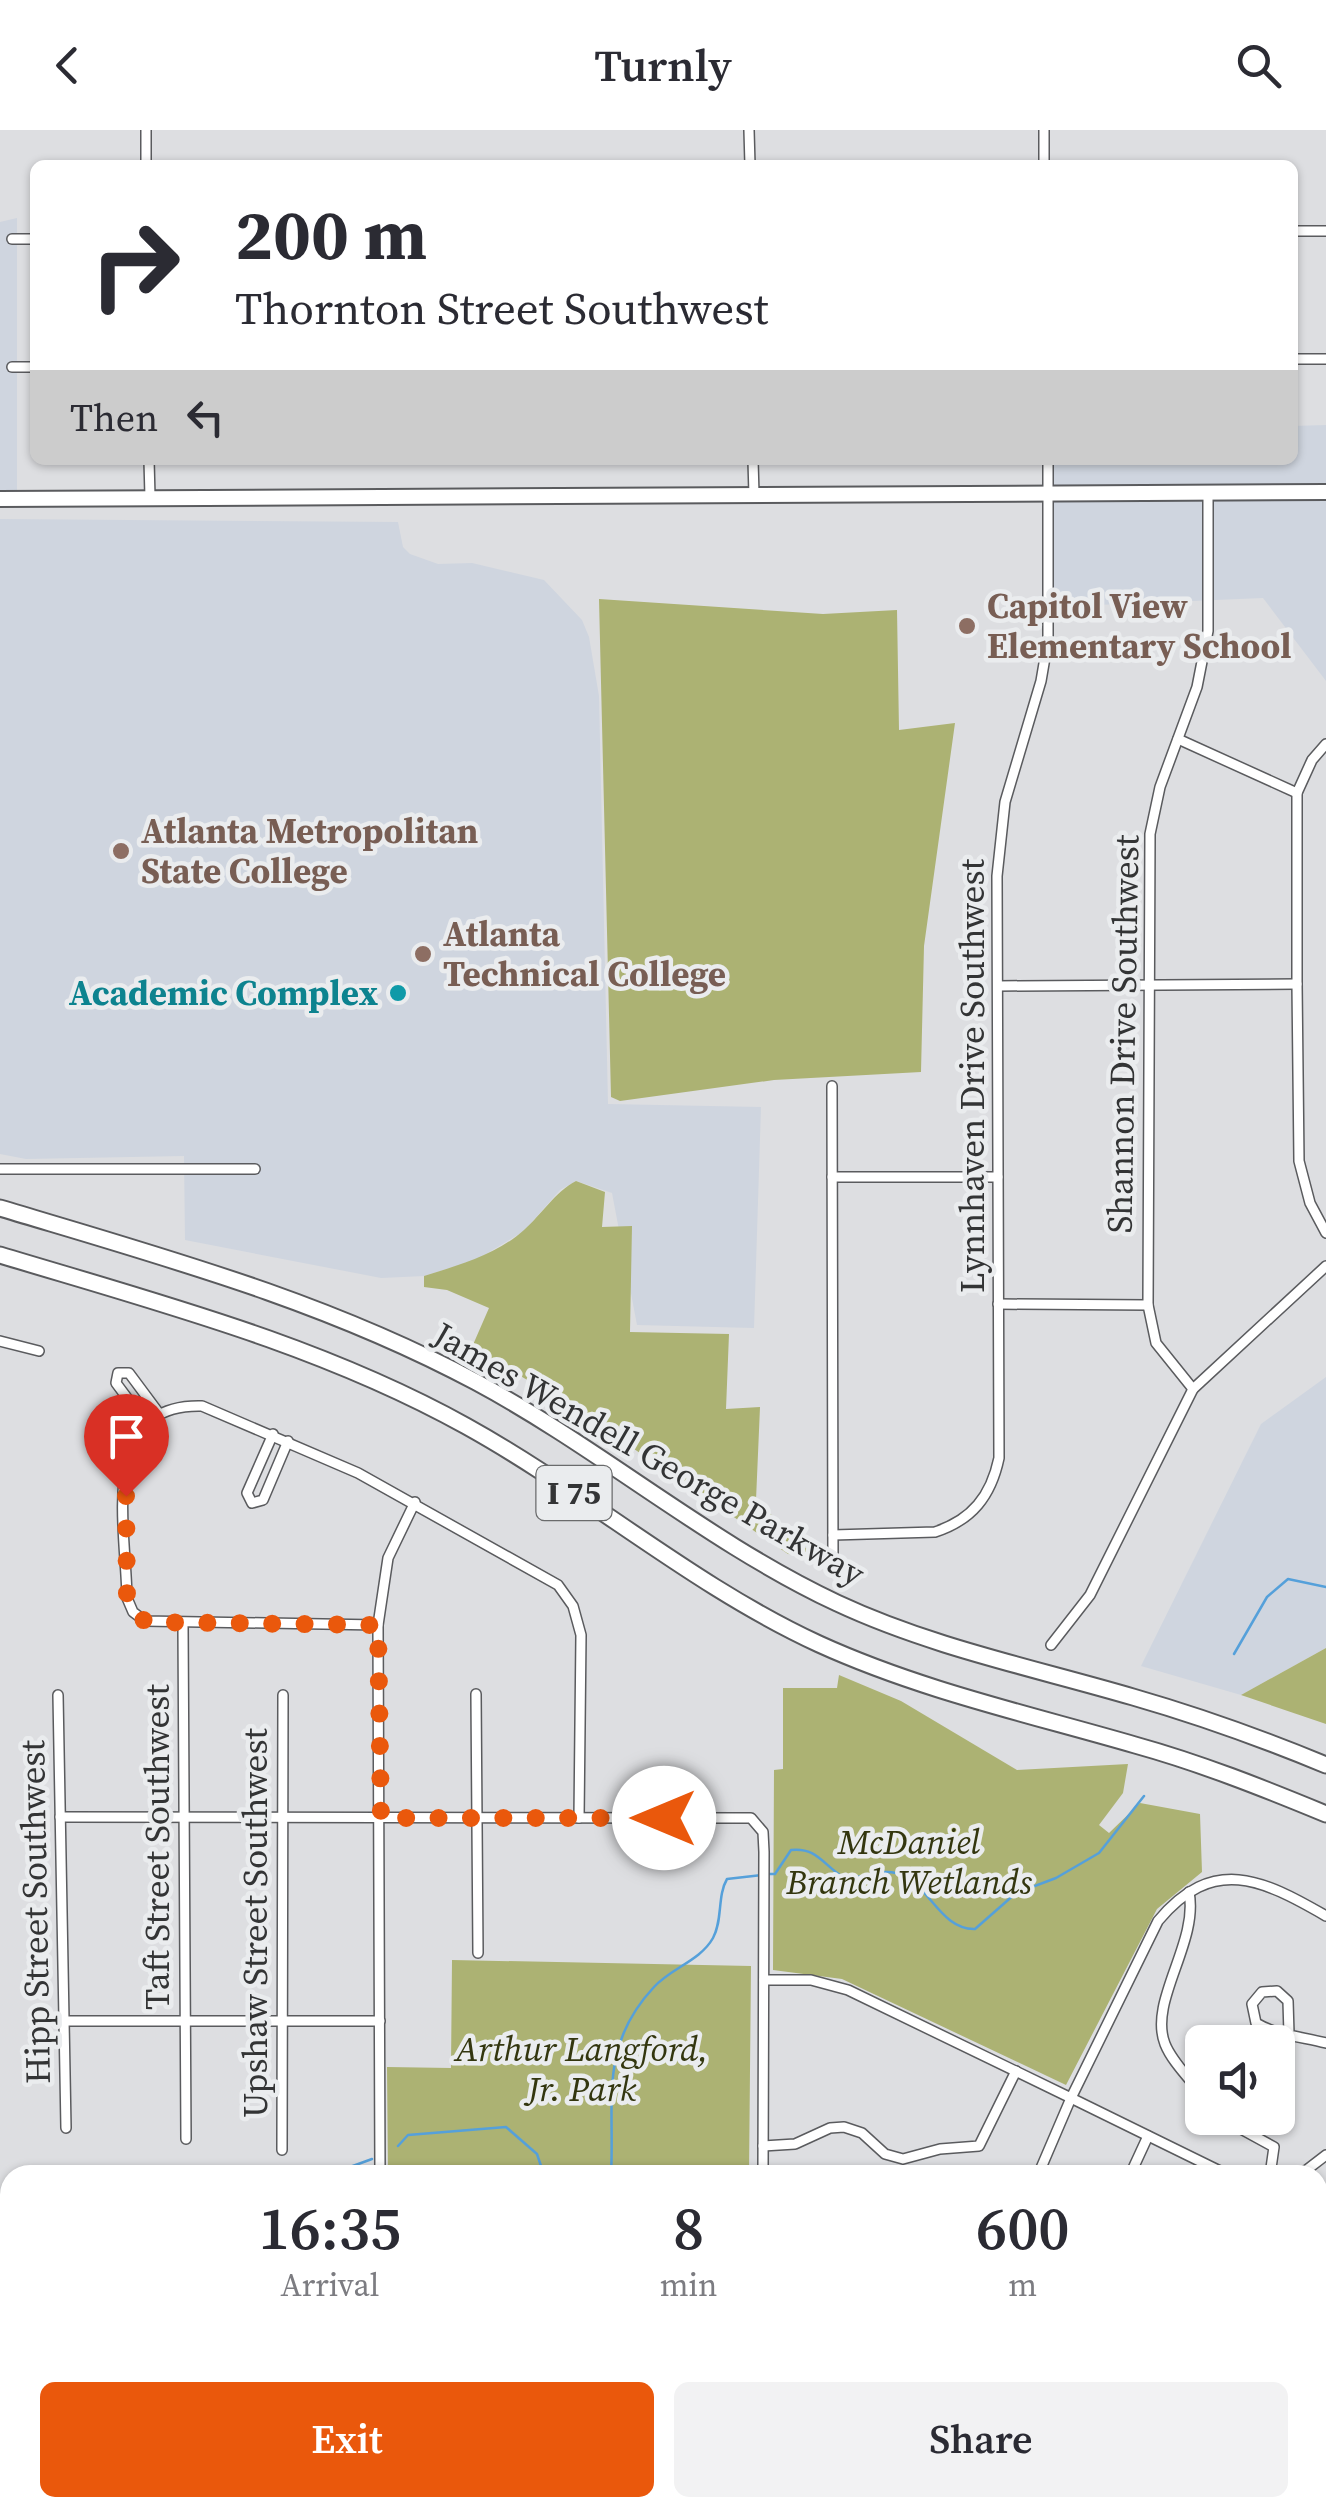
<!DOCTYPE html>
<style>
body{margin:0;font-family:"Source Serif 4",serif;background:#f2f2f3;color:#2b2b33;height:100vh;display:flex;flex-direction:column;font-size:38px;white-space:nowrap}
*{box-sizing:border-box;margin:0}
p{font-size:32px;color:#7c7c81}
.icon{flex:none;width:55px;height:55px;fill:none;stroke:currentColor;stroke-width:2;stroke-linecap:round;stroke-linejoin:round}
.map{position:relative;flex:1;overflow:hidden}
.panel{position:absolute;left:0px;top:2035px;width:1328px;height:352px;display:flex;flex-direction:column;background:#fff;border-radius:30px 30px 0 0;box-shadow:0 2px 8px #0004}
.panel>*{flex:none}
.hud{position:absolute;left:30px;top:30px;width:1268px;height:305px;border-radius:15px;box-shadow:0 2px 8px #0004;background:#fff;color:#2b2b33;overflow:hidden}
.controls{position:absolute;left:1185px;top:1895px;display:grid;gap:20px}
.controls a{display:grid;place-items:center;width:110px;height:110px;border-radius:15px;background:#fff;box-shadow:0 2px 8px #0004;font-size:50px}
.pin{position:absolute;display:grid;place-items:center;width:85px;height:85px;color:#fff;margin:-102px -42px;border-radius:50% 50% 50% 0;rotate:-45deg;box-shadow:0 0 10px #0007}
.pin .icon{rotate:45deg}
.me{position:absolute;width:110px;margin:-55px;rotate:270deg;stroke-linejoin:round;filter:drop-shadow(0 0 8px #0008)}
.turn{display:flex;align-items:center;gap:35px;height:210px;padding:0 40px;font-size:45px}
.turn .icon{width:130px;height:130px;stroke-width:2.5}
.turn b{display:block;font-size:70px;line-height:85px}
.then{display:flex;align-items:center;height:95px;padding:0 40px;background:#0003;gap:20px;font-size:38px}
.eta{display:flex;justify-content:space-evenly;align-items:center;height:170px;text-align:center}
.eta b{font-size:60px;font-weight:600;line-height:70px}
.button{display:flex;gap:20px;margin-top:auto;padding:20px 40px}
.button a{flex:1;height:115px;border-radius:15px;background:#ea580c;color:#fff;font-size:40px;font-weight:600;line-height:115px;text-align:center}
.button a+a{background:#f2f2f3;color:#2b2b33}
header{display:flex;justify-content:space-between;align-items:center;height:130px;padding:0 40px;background:#fff;font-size:45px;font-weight:600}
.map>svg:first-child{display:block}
</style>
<header><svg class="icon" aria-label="back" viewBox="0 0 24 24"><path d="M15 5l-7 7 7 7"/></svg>Turnly<svg class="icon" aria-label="search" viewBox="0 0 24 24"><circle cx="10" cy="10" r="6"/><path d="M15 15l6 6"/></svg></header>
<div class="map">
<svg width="1326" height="2387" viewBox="0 0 1326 2387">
<rect width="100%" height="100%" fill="#dddee1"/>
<g fill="#cfd5df">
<path d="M 17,88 L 17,372 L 0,371 L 0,92 Z"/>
<path d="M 1326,295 L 1326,551 L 1263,468 L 1049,477 L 1046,330 L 1292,330 L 1293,296 Z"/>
<path d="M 0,389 L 398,392 L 403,417 L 410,424 L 438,434 L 472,433 L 544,450 L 582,490 L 589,507 L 599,566 L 608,974 L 761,977 L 754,1198 L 637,1195 L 612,1063 L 576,1051 L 560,1060 L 524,1101 L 476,1130 L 424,1146 L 381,1148 L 185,1110 L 184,1026 L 26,1029 L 0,1024 Z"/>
<path d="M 1326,1247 L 1326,1518 L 1241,1565 L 1141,1536 L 1261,1294 Z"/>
<path d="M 1318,2249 L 1326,2249 L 1326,2387 L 1317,2387 Z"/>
</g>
<g fill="#acb273">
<path d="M 599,469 L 823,484 L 897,480 L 899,600 L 955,593 L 924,816 L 921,942 L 774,950 L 620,971 L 611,967 Z"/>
<path d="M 576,1051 L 605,1062 L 602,1097 L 632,1096 L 630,1202 L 729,1204 L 726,1279 L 760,1277 L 756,1370 L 815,1427 L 788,1424 L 574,1278 L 472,1217 L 489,1178 L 447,1160 L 424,1157 L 424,1146 C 459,1135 496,1125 524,1100 C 543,1083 554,1063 576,1051 Z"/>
<path d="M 1326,1518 L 1326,1594 L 1241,1565 Z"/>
<path d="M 839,1545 L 901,1571 L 1017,1640 L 1128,1634 L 1123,1663 L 1099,1695 L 1109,1703 L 1140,1673 L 1200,1684 L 1202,1742 L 1157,1779 L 1066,1955 L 842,1849 L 773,1840 L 774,1640 L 783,1639 L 783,1558 L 837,1558 Z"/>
<path d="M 452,1830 L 751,1836 L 749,2045 L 388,2045 L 387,1937 L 451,1938 Z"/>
<rect x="329" y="2378" width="97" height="9"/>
</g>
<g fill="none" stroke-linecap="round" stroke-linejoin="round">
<g stroke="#55a0da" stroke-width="2.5">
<path d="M 1234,1524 L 1267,1467 L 1288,1449 L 1326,1457"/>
<path d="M 770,1744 L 775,1744 L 791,1720 C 817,1717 823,1735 843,1747 C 865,1751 882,1734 906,1747 C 931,1761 943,1800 975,1799 L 1016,1763 L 1056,1748 L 1099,1723 L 1144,1666"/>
<path d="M 398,2016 L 408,2005 L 506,1997 L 537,2024 L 544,2045"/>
<path d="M 328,2045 L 372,2029"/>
<path d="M 611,2045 C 615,1972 598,1917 654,1857 C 671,1838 700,1831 713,1808 C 723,1790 717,1766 727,1749 L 762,1745"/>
<path d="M 0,2360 L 10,2354"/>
</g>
<defs>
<g id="minor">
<path d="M 146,0 L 146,35"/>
<path d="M 749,0 L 750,35"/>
<path d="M 1044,0 L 1044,35"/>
<path d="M 1292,101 L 1326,101"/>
<path d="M 12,109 L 35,109"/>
<path d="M 1292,229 L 1326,229"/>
<path d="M 12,237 L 35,237"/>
<path d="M 149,330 L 150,367"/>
<path d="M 753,330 L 754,365"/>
<path d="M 1178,609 L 1297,663"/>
<path d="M 1326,614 L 1312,630 L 1297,663 L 1297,854 L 1299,1031 L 1310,1073 L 1326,1103"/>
<path d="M 998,856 L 1297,854"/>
<path d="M 832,956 L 833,1438"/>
<path d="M 0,1039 L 255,1039"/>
<path d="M 832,1047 L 998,1047"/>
<path d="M 998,1174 L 1148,1175"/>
<path d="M 0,1211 L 39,1221"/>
<path d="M 1193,1259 L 1156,1213 L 1148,1175 L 1150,704 L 1160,657 L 1197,557 L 1208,501 L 1208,363"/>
<path d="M 145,1292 L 116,1253 L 118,1243 L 129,1243 L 158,1282"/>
<path d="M 273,1304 L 247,1363 L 252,1373 L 263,1370 L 288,1311"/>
<path d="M 833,1405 L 935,1402 C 972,1390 991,1366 999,1328 L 997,746 L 1005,672 L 1041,551 L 1048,510 L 1048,330"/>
<path d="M 183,1495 L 186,2009"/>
<path d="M 378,1495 L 145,1491 L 133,1482 L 127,1468 C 126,1397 97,1273 202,1276 L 358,1343 L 558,1455 L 573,1476 L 581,1505 L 579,1688"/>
<path d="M 1051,1515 L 1090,1465 L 1193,1259 L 1326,1136"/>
<path d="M 476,1564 L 478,1823"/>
<path d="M 58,1565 L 66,1998"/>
<path d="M 60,1687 L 751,1688 L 763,1702 L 764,1722 L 763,2045"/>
<path d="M 1189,1762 C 1199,1813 1148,1871 1165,1914 C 1172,1932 1191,1950 1202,1965"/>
<path d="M 764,1850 L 811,1850 L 848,1860 L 1071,1968 L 1038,2045"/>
<path d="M 65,1891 L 380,1891"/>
<path d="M 1289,1904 L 1288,1871 L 1277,1861 L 1262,1862 L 1252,1874 L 1256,1893 C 1276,1905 1303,1907 1326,1913"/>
<path d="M 1221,1988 L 1274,2017 L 1270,2045"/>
<path d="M 763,2016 L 795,2014 L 830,1998 L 844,1997 L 862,2003 L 885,2024 L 903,2029 L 940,2019 L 979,2016 L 1016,1941"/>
<path d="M 282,2020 L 283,1565"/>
<path d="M 380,2045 L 378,1495 L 388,1428 L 415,1372"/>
<path d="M 1130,2045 L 1148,2006"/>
<path d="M 1228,2045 L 1071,1968 L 1158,1791 C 1213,1725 1262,1749 1326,1786"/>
<path d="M 1300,2045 L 1326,2025"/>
<path d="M 1318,2056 L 1326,2064"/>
<path d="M 1318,2213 L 1326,2213"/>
<path d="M 0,2247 L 10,2247"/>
<path d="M 971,2378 L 974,2387"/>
<path d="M 1251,2378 L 1251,2387"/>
<path d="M 443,2385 L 635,2387"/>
<path d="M 866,2387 L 885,2378"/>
<path d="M 1047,2387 L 1072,2378"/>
<path d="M 1189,2387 L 1200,2378"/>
</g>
<g id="secondary">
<path d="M 0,2204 L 10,2210"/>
<path d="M 1318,2236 L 1326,2236"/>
</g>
<path id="primary" d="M 0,369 L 1326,362"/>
<g id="motorway">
<path d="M 0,1078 C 163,1127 325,1171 476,1252 C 601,1319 709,1413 837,1473 C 931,1517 1034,1538 1133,1567 C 1199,1586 1263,1609 1326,1635"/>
<path d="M 0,1125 C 159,1173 320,1215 466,1296 C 587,1363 693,1456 819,1514 C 920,1560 1028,1584 1135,1615 C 1200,1633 1263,1658 1326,1684"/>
</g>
</defs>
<use href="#minor" stroke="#5a5b5e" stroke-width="12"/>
<use href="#secondary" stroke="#5a5b5e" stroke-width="16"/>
<use href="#primary" stroke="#5a5b5e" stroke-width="18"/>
<use href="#motorway" stroke="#5a5b5e" stroke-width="19"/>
<use href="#minor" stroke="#fff" stroke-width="9"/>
<use href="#secondary" stroke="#fff" stroke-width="12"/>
<use href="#primary" stroke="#fff" stroke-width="14"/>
<use href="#motorway" stroke="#fff" stroke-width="15"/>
</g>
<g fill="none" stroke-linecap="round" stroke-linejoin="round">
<path stroke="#ea580c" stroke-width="18" stroke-dasharray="0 32.4" d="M 126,1366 L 127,1468 L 145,1492 L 378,1495 L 381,1688 L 664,1688"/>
</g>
<g fill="#8d6e63" stroke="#eaecee" stroke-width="4">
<circle cx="967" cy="496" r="10"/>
<circle cx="121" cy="721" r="10"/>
<circle cx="423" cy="824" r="10"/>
</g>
<circle fill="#0f9aa8" stroke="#eaecee" stroke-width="4" cx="398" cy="863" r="10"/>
<g text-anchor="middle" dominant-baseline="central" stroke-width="9" stroke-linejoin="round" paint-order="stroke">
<rect fill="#eaecee" stroke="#6a6b6c" stroke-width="2.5" x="536.5" y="1336" width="75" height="54" rx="8"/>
<g font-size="32" font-weight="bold" fill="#333435">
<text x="574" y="1363">I 75</text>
</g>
<g font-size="35" font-weight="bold" fill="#785e54" stroke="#eaecee" text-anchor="start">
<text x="987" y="476">Capitol View<tspan x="987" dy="40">Elementary School</tspan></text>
<text x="141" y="701">Atlanta Metropolitan<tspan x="141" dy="40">State College</tspan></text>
<text x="443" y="804">Atlanta<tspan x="443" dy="40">Technical College</tspan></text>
</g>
<g font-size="35" font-weight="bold" fill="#0d838f" stroke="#eaecee" text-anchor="end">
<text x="378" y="863">Academic Complex</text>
</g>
<g font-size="35" fill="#333435" stroke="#eaecee">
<text transform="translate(1123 904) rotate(-89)">Shannon Drive Southwest</text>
<text transform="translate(972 946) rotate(-90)">Lynnhaven Drive Southwest</text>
<text transform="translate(649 1324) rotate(30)">James Wendell George Parkway</text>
<text transform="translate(157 1717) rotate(-90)">Taft Street Southwest</text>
<text transform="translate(35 1782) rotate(-91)">Hipp Street Southwest</text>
<text transform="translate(255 1793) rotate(-90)">Upshaw Street Southwest</text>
</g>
<g font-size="35" font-style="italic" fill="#33360f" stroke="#eaecee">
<text x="909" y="1712">McDaniel<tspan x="909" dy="40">Branch Wetlands</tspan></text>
<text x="582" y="1919">Arthur Langford,<tspan x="582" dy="40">Jr. Park</tspan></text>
</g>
</g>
</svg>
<div class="controls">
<a><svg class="icon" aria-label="sound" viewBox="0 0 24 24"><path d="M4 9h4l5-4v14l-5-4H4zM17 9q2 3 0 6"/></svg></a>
</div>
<div class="pin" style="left:126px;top:1366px;background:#d93025"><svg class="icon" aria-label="arrive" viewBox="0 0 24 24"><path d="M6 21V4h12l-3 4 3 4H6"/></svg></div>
<svg class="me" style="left:664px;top:1688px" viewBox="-20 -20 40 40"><circle r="19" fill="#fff"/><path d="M0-13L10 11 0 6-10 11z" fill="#ea580c"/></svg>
<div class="hud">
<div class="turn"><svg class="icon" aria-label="right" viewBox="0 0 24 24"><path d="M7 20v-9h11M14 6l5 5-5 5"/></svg><div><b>200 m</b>Thornton Street Southwest</div></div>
<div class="then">Then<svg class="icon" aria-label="left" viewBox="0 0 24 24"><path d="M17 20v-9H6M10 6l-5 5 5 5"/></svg></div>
</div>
<section class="panel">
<div class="eta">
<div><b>16:35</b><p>Arrival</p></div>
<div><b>8</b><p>min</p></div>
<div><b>600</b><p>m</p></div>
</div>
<div class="button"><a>Exit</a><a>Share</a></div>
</section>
</div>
